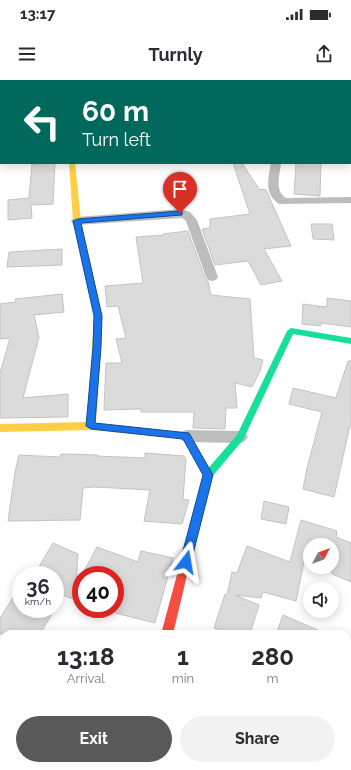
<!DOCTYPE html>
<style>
body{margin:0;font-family:Raleway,sans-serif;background:#f2f2f3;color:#2b2b33;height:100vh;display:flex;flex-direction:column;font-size:15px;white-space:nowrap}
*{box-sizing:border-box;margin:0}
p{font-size:13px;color:#7c7c81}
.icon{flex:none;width:22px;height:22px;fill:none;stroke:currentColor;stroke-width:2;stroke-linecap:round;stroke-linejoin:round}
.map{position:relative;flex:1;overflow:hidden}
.drawer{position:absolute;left:0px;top:550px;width:351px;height:140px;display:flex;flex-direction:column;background:#fff;border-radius:12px 12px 0 0;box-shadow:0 2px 10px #0003}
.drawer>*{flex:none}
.hud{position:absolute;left:0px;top:0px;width:351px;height:84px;box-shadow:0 2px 10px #0003;background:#00695c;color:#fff;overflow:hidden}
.needle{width:26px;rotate:49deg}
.fabs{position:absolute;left:303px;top:458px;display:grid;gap:8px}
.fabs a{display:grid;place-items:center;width:36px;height:36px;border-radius:50%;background:#fff;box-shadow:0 2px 10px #0003;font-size:20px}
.speed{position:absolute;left:12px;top:486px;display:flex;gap:8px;font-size:20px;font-weight:700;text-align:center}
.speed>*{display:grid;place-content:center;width:52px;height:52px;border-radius:50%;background:#fff;box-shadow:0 2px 10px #0003;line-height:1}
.speed small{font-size:10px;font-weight:400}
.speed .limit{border:6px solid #d22;background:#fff;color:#111}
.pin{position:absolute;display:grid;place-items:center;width:34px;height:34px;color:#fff;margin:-41px -17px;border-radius:50% 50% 50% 0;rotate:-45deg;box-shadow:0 0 4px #0007}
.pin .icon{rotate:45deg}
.me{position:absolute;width:44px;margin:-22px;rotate:14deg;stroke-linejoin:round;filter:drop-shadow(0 0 3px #0008)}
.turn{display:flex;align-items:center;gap:14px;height:84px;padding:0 16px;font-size:18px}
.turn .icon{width:52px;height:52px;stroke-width:2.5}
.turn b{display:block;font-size:28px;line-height:34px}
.eta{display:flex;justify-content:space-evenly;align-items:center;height:68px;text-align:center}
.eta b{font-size:24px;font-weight:700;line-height:28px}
.primary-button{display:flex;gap:8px;margin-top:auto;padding:8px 16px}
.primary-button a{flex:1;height:46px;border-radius:24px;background:#595959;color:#fff;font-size:16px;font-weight:700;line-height:46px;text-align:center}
.primary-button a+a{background:#f2f2f3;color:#2b2b33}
.status{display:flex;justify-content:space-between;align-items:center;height:28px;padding:0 20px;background:#fff;direction:ltr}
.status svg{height:11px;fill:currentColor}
header{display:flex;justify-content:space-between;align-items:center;height:52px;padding:0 16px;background:#fff;font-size:18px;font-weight:700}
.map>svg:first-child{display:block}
</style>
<div class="status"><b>13:17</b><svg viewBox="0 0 49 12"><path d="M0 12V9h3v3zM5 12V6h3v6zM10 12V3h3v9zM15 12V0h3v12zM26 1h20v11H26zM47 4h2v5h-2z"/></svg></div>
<header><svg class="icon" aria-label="menu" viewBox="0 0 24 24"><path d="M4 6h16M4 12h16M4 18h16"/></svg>Turnly<svg class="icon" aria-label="share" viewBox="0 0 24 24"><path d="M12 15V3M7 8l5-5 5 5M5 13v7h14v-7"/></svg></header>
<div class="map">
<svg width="351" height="690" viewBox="0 0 351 690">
<rect width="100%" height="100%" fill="#fff"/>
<g fill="#dbdbdb" stroke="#c3c3c3">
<path d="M 55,83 L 53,124 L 31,125 L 32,138 L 8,140 L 8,120 L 29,118 L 32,84 Z"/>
<path d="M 233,83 L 242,83 L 259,109 L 266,110 L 291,166 L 264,169 L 282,201 L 261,205 L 248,181 L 215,185 L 202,149 L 210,148 L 210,139 L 250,134 Z"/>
<path d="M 296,83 L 321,83 L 320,116 L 294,114 Z"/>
<path d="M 311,144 L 332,144 L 334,160 L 313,159 Z"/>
<path d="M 188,151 L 205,198 L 208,201 L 211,215 L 250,219 L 254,278 L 263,280 L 260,291 L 252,307 L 235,303 L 237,328 L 226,328 L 225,349 L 193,348 L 194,332 L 141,332 L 141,329 L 104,330 L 106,283 L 122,283 L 116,259 L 126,258 L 118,226 L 107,227 L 105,206 L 143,203 L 136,157 L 164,155 L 163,154 Z"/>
<path d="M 62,169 L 62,185 L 7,187 L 9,172 Z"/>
<path d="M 62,214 L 64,232 L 34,235 L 39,257 L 23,318 L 68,314 L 68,337 L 0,338 L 0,293 L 10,258 L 0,259 L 0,224 L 16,222 L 15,219 Z"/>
<path d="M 327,218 L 351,221 L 351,247 L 321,243 L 321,246 L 302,244 L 303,224 L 318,226 L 319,228 L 319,226 L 327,227 Z"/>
<path d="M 348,281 L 351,281 L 351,341 L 334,417 L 303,409 L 307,388 L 322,332 L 289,324 L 293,308 L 336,318 Z"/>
<path d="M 145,373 L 184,376 L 186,379 L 183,419 L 189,420 L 182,444 L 144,441 L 150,410 L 94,407 L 83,408 L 80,440 L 8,441 L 15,392 L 19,375 L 60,377 L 61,374 L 97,375 L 97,376 L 145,378 Z"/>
<path d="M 264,421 L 289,427 L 286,444 L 261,439 Z"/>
<path d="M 301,440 L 337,451 L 336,457 L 351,463 L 351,502 L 332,494 L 332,491 L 319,487 L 332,487 L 332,465 L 310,465 L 310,484 L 304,482 L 296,521 L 263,512 L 261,518 L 235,515 L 259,525 L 250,554 L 230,554 L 214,548 L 225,514 L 227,515 L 232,492 L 237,493 L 247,466 L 290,482 Z"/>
<path d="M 53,463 L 78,474 L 75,520 L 55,512 L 55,495 L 34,495 Z"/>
<path d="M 97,467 L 138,482 L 141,471 L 173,478 L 155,543 L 115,533 L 115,495 L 82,495 Z"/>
<path d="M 21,505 L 21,529 L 55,529 L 40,554 L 0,554 L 0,538 Z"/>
<path d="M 283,535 L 327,554 L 276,554 Z"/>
</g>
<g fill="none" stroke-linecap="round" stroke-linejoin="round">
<g fill="#bdbdbd" fill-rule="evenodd">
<rect x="83" y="0" width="10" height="1"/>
<path d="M 321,0 L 331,0 L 332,1 L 322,1 Z"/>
<rect x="350" y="30" width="1" height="7"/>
<rect x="0" y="63" width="1" height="6"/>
<path d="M 271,83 L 281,83 C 280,94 274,111 286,118 L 351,117 L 351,123 L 279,124 C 264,114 268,99 271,83 Z"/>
<path d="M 180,129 L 190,132 L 197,140 L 218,197 L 216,200 L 212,201 L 208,200 L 206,197 L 186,141 L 182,138 L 77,145 L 73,144 L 71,141 L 73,138 L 77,137 Z"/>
<path d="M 186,350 L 240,351 L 245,353 L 248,357 L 245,361 L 240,363 L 186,362 L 181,360 L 178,356 L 181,352 Z"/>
<path d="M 0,659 L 4,660 L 4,680 L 0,679 Z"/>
<path d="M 99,686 L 143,686 L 144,690 L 100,690 Z"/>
</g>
<path fill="#16e098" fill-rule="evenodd" d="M 291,248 L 351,258 L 351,264 L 293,254 L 243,360 L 211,398 L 208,399 L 205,398 L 203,395 L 205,392 L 237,355 L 287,251 Z"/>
<path fill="#ffcf43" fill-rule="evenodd" d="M 69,83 L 75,83 L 81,141 L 102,236 L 96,343 L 189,353 L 213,395 L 188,491 L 187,494 L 183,496 L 179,494 L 178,491 L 203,395 L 183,359 L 91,350 L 0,352 L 0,344 L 87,342 L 94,236 L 73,141 Z"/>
<path fill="#f24e42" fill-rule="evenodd" d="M 183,486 L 187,488 L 188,491 L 173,554 L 161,554 L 178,491 L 179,488 Z"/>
</g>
<path fill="#1a73e8" stroke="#114b97" d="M 180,131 L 182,131 L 182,135 L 81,143 L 102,236 L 101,267 L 95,343 L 189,353 L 213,395 L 191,482 L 189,485 L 186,486 L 182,485 L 180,482 L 203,395 L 183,359 L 91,349 L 86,346 L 93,267 L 94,236 L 73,141 L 77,139 Z"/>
</svg>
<div class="fabs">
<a><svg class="needle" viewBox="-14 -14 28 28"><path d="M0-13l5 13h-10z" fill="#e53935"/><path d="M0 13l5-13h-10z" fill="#7c7c81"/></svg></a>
<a><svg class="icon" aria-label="sound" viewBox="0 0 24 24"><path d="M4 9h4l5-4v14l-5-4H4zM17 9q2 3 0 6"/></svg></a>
</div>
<div class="speed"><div>36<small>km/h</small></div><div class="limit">40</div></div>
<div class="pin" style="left:180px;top:133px;background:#d93025"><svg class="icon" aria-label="arrive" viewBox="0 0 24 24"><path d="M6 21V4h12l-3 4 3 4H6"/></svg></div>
<svg class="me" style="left:186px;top:482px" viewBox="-20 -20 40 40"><path d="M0-17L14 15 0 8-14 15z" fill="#1a73e8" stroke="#fff" stroke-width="4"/></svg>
<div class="hud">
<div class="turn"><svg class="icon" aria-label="left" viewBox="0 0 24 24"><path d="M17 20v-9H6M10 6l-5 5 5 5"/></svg><div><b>60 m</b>Turn left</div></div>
</div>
<section class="drawer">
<div class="eta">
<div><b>13:18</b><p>Arrival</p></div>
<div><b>1</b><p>min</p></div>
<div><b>280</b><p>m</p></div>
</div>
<div class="primary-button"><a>Exit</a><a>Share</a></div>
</section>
</div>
